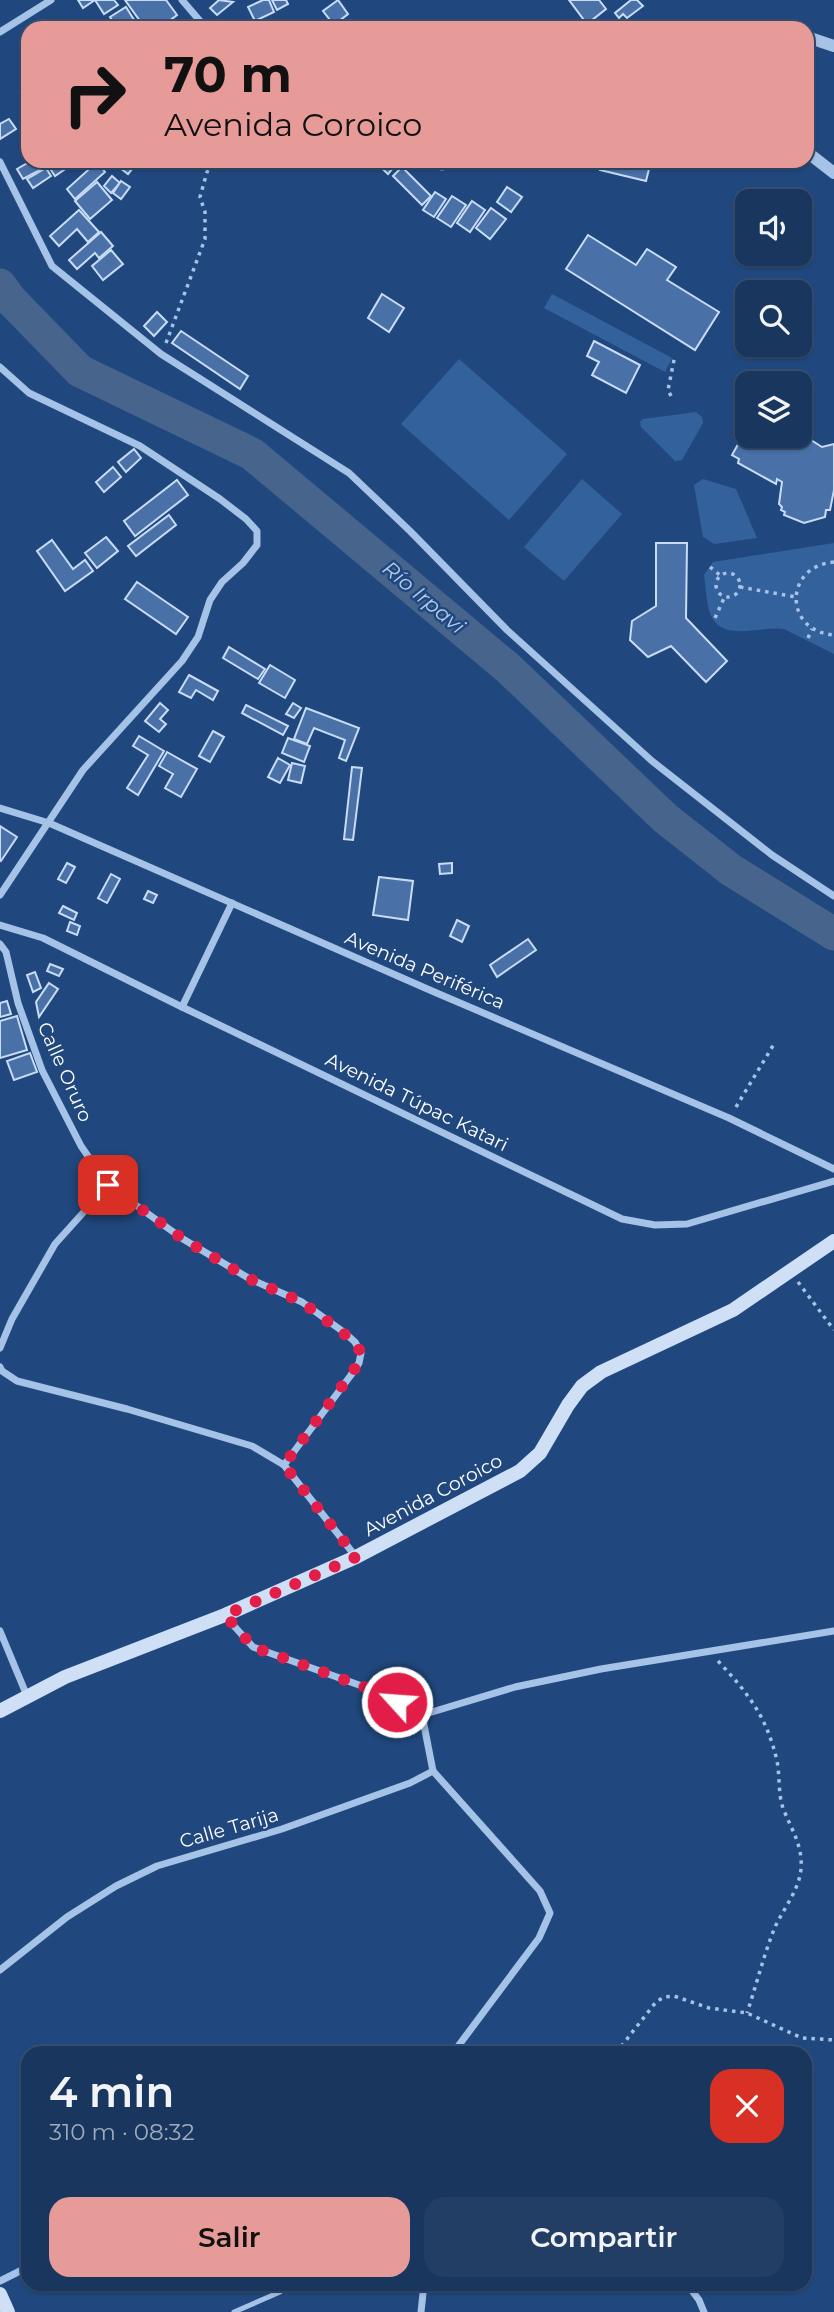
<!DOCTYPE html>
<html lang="es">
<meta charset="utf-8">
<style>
body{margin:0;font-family:Montserrat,sans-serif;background:#223e64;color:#f1f3f6;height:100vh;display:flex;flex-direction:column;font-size:26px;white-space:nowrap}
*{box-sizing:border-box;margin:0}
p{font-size:23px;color:#9fabbc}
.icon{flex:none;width:38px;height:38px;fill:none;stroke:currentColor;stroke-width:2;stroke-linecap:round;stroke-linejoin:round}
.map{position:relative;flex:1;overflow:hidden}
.panel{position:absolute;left:21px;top:2046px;width:791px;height:245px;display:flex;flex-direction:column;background:#19365e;border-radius:21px;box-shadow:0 2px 5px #0004,0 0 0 2px #375073}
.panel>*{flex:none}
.banner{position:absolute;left:21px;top:21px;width:793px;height:147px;border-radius:21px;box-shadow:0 2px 5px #0004,0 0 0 2px #375073;background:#e69b98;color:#111;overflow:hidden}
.tools{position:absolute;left:735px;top:189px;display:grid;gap:14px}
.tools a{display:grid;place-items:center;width:77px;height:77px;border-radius:14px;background:#19365e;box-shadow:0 2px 5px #0004,0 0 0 2px #375073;font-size:35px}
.pin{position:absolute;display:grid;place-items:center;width:60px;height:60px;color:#fff;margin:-30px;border-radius:14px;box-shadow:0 4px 10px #0006}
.me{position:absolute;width:77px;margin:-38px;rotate:296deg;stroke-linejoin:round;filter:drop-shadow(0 0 5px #0008)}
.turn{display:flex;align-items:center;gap:24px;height:147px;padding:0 28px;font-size:32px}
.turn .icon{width:91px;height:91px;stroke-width:2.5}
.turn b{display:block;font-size:49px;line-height:60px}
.round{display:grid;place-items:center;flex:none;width:74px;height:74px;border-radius:21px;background:#223e64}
.overview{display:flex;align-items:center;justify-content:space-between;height:119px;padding:0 28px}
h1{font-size:42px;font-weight:600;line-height:52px}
.cta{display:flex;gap:14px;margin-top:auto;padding:14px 28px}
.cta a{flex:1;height:80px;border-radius:21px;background:#e69b98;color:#111;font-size:28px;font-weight:600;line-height:80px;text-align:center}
.cta a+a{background:#223e64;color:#f1f3f6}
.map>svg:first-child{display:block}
</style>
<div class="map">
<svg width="834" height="2312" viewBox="0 0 834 2312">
<rect width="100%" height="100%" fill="#21487e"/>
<g fill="#33619c">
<path d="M 552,294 L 672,358 L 665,372 L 544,308 Z"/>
<path d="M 459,359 L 567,454 L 509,520 L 401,424 Z"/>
<path d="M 696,412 L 702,417 L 703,423 L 682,460 L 675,461 L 641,427 L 640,422 L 643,419 Z"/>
<path d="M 582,479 L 622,514 L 564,581 L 524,547 Z"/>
<path d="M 703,479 L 736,489 L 757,538 L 714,544 L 703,537 L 694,485 Z"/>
<path d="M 834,543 L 834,654 L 784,629 C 761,625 721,644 710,613 C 706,601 706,587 704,575 L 713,562 Z"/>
</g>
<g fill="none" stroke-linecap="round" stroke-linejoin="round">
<path stroke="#47648c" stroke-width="33" d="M 0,285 L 10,299 L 80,371 L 252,454 L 508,668 L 665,818 L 731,870 L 834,934"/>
</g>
<g fill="#4971a8" stroke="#c8dcf5" stroke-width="2">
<path d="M 78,0 L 114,0 L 118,5 L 104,14 L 95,0 L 83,8 Z"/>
<path d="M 125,0 L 166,0 L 177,15 L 160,28 L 145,28 Z"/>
<path d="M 219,0 L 233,2 L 217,15 L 210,8 Z"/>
<path d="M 263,0 L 269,0 L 274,12 L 255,21 L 248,7 Z"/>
<path d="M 272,0 L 286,0 L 288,4 L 277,10 Z"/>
<path d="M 338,0 L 348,14 L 334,25 L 323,11 Z"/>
<path d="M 569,0 L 599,0 L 606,9 L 587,24 Z"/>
<path d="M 631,0 L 637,0 L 643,6 L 627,18 L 623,14 L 619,18 L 615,13 Z"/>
<path d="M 126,7 L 136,23 L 128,28 L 117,28 L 110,17 Z"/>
<path d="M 28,89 L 28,107 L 20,93 Z"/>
<path d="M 9,119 L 16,129 L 0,139 L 0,124 Z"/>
<path d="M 31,161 L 34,161 L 40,170 L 23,179 L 17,169 Z"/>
<path d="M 57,161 L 77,161 L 55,176 L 49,167 Z"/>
<path d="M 117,161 L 134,161 L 137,163 L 128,174 L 115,164 Z"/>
<path d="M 374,161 L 385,161 L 393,168 L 388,174 Z"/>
<path d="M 602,161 L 651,161 L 646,181 L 600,170 Z"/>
<path d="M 97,162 L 105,172 L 75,199 L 67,189 Z"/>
<path d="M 402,167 L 431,196 L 422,205 L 393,176 Z"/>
<path d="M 46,168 L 51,176 L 33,188 L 27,179 Z"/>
<path d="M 112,176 L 120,183 L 111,193 L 104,186 Z"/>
<path d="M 121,181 L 130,187 L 121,199 L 113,193 Z"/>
<path d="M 97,182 L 112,200 L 90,219 L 75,201 Z"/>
<path d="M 507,187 L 522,197 L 511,212 L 497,202 Z"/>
<path d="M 435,192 L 446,199 L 434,217 L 423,210 Z"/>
<path d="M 452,196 L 466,205 L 451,227 L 437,218 Z"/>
<path d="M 472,201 L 485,210 L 470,232 L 457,223 Z"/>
<path d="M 491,208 L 506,219 L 490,239 L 476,228 Z"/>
<path d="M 79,210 L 99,232 L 88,242 L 77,229 L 59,246 L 50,236 Z"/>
<path d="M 101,232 L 113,246 L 99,258 L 95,253 L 77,269 L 69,260 Z"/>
<path d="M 588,235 L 636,265 L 647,249 L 676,267 L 667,280 L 719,312 L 695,350 L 566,269 Z"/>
<path d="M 111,250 L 123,264 L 103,280 L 92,266 Z"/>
<path d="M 382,294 L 404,308 L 389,332 L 368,318 Z"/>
<path d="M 157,312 L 167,322 L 154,336 L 144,326 Z"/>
<path d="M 800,319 L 810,323 L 800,350 L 786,345 L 800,345 Z"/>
<path d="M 181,331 L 248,376 L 240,389 L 172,343 Z"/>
<path d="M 594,341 L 640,365 L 626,393 L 592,375 L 599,362 L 587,356 Z"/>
<path d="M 747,428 L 747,436 L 783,436 L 798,444 L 811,440 L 822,447 L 834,444 L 834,490 L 830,510 L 826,510 L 825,517 L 804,523 L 784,515 L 785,512 L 781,510 L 782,507 L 779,504 L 782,482 L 777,479 L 776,484 L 738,463 L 739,459 L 732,455 Z"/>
<path d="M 134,449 L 141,458 L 126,472 L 118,462 Z"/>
<path d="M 113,467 L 121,477 L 104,492 L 96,482 Z"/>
<path d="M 177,480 L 188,495 L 135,536 L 124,521 Z"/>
<path d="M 169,515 L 176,525 L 136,556 L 128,546 Z"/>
<path d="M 106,537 L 118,551 L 97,568 L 85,553 Z"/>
<path d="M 52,540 L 73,569 L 85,560 L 93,571 L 65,591 L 37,551 Z"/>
<path d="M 656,543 L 687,543 L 686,618 L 727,661 L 706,682 L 671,646 L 648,657 L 630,640 L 632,621 L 656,606 Z"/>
<path d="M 137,582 L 188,617 L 176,634 L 125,599 Z"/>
<path d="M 229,647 L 265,669 L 258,679 L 223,658 Z"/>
<path d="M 270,665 L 295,680 L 285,698 L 259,683 Z"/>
<path d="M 189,675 L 218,691 L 213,700 L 196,690 L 191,698 L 179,692 Z"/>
<path d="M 160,703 L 168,710 L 160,719 L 166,724 L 159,732 L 145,721 Z"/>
<path d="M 293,703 L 301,708 L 294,718 L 286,714 Z"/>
<path d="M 246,705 L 288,726 L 283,735 L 242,713 Z"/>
<path d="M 306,708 L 359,728 L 346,761 L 339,758 L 345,740 L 314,728 L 307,744 L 294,739 Z"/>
<path d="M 213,731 L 224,737 L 210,762 L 199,756 Z"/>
<path d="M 139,736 L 164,751 L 138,795 L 127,788 L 148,755 L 133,746 Z"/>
<path d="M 288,738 L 310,746 L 304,762 L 282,753 Z"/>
<path d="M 167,752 L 197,769 L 181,797 L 165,788 L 173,774 L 159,766 Z"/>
<path d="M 278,758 L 290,765 L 280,783 L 268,777 Z"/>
<path d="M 292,763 L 305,766 L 301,783 L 288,780 Z"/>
<path d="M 352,767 L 362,768 L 353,840 L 344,839 Z"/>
<path d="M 0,826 L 17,837 L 1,861 L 0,860 Z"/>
<path d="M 67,863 L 75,867 L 66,883 L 58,879 Z"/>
<path d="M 452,863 L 452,873 L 440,874 L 439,864 Z"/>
<path d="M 111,874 L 120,879 L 107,903 L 98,898 Z"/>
<path d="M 379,877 L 413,881 L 408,920 L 373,915 Z"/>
<path d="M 148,891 L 157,895 L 153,903 L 144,899 Z"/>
<path d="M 63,906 L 77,913 L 74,920 L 59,913 Z"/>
<path d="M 457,920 L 469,926 L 462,942 L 450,936 Z"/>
<path d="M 70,922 L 80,926 L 77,935 L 67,931 Z"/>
<path d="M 528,939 L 536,950 L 497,977 L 490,965 Z"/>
<path d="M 50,964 L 63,969 L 59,976 L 47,971 Z"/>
<path d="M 35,972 L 41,988 L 33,992 L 27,975 Z"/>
<path d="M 49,983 L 58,989 L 39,1017 L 36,1002 Z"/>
<path d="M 7,1001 L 11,1014 L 0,1017 L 0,1003 Z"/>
<path d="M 17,1016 L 27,1050 L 0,1058 L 0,1021 Z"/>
<path d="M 30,1053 L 37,1072 L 14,1080 L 7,1061 Z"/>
</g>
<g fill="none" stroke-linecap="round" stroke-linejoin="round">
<g stroke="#a5c2e7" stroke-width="3.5" stroke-dasharray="3.5 5" stroke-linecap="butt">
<path d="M 166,343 L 205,239 L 205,212 L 200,197 L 207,172 L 215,161"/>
<path d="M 671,396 L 668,390 L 675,355"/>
<path d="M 834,562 C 784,566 783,631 834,635"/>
<path d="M 710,567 L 721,576"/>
<circle cx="728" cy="585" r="12"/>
<path d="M 740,587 L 796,597"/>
<path d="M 715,618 L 725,596"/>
<path d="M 808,638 L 812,629"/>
<path d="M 736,1107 L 774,1044"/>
<path d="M 798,1282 L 834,1330"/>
<path d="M 718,1661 C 748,1693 767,1717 777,1761 C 780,1776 778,1794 783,1808 C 791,1829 803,1845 801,1869 C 799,1892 781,1911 773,1932 C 763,1958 756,1986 747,2013"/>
<path d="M 616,2053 L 656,2002 L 664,1997 L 674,1996 L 709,2008 L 747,2013 L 802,2038 L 834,2040"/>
</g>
<path stroke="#a5c2e7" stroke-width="5" d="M 234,2312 L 280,2292"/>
<g stroke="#a5c2e7" stroke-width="7">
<path d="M 182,0 L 206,28"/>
<path d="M 0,32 L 51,0"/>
<path d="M 417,161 L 442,167 L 470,161"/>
<path d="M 0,162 L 52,266 L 161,354 L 349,473 L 410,531 L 507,630 L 652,761 L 772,855 L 834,896"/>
<path d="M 0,367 L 29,393 L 140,446 L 220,499 L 246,519 L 257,531 L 257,545 L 243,563 L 222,582 L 210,600 L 198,637 L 182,661 L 83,770 L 0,895"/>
<path d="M 0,808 L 49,823 L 432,991 L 729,1118 L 834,1169"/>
<path d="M 0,925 L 43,938 L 182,1007 L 622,1219 L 655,1225 L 687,1224 L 834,1181"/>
<path d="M 0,944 L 6,952 L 18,1003 L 42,1070 L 81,1146 L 108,1185 L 183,1239 L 250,1279 L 302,1302 L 345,1333 L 355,1342 L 361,1353 L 359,1363 L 351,1375 L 284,1465"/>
<path d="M 182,1007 L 232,903"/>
<path d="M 0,1348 L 12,1319 L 55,1244 L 108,1185"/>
<path d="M 0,1367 L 2,1371 L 17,1381 L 127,1409 L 252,1446 L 284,1465 L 356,1557"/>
<path d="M 225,1616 L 253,1647 L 373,1690 L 422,1715 L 515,1687 L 601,1669 L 834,1631"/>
<path d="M 0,1631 L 27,1696"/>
<path d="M 433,1771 L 540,1891 L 550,1913 L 539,1938 L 453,2053"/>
<path d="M 0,1970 L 67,1917 L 116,1886 L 157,1866 L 282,1829 L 410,1783 L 433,1771 L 422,1715"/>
<path d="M 0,2281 L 28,2267"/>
<path d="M 687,2284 L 699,2300 L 704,2312"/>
<path d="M 421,2312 L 424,2284"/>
</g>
<g stroke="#a5c2e7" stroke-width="12">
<path d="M 807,37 L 834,46"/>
<path d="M 807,152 L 834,173"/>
</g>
<g stroke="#cfdff6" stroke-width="14">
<path d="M 0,1711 L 65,1677 L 225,1615 L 356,1557 L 520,1471 L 540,1453 L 568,1405 L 582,1386 L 601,1372 L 733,1310 L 834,1241"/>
<path d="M 0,2294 L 8,2312"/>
</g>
</g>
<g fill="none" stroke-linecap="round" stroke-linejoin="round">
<path stroke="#e11d48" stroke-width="12" stroke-dasharray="0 21.6" d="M 108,1185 L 183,1239 L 250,1279 L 302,1302 L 355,1342 L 361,1353 L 359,1363 L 284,1465 L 356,1557 L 225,1615 L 253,1647 L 373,1690 L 397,1702"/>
</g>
<g text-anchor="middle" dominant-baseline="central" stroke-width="5" stroke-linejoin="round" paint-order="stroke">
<g font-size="19" fill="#fff" stroke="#21487e">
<text transform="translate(425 970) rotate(23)">Avenida Periférica</text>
<text transform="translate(65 1072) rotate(66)">Calle Oruro</text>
<text transform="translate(417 1102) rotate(26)">Avenida Túpac Katari</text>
<text transform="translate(433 1495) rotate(-28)">Avenida Coroico</text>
<text transform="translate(229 1828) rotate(-16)">Calle Tarija</text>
</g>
<g font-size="21" font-style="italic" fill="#b0ccef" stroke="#21487e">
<text transform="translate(424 597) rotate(40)">Río Irpavi</text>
</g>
</g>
</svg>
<div class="tools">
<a><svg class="icon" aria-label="sound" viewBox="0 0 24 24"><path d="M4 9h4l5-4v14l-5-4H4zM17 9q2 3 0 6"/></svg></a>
<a><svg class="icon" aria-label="search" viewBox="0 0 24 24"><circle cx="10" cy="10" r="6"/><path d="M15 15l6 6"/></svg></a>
<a><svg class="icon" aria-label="layers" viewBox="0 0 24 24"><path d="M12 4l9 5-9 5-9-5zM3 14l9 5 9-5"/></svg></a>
</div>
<div class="pin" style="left:108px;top:1185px;background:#d93025"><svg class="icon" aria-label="arrive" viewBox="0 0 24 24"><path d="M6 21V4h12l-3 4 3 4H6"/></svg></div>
<svg class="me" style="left:397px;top:1702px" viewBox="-20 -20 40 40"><circle r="17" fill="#e11d48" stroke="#fff" stroke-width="3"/><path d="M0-11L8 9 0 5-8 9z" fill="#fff"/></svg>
<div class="banner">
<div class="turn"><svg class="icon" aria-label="right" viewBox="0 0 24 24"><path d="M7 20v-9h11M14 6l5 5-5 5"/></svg><div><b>70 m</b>Avenida Coroico</div></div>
</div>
<section class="panel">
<div class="overview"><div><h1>4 min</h1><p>310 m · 08:32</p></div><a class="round" style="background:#d93025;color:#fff"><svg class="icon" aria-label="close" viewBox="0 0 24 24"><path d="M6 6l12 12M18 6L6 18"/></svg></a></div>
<div class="cta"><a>Salir</a><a>Compartir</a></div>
</section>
</div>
